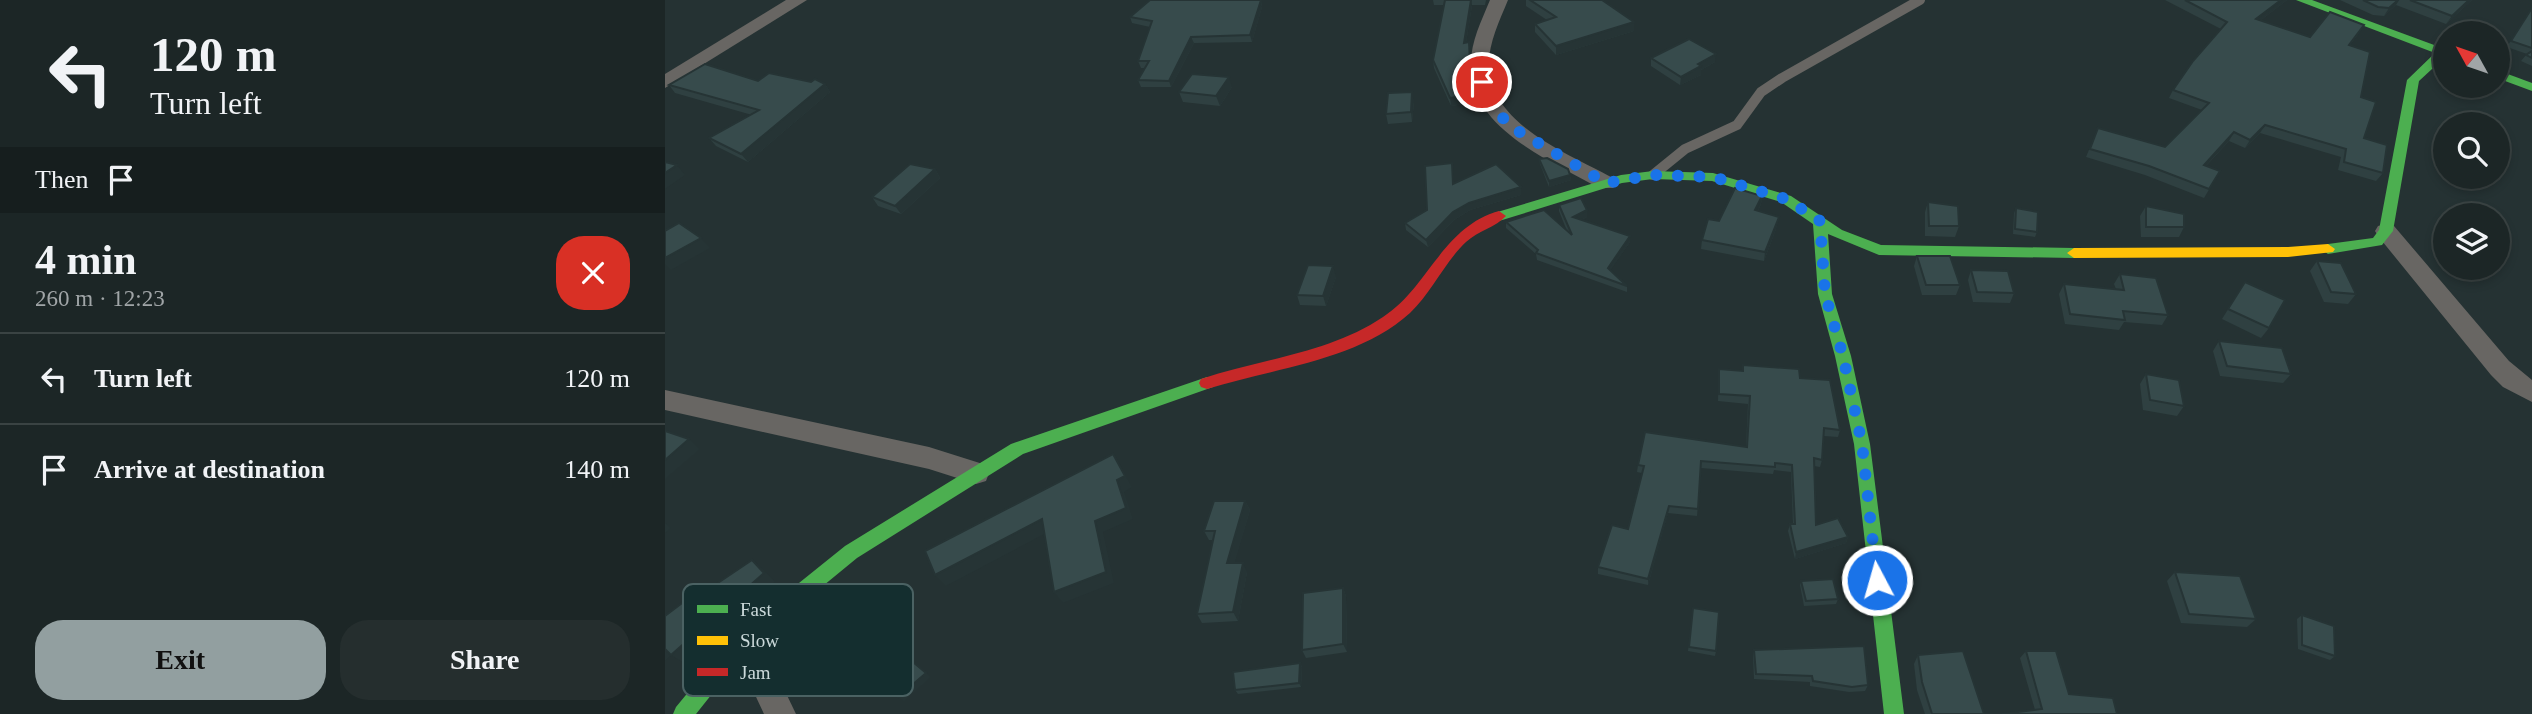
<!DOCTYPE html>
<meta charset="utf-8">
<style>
body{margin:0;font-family:"Times New Roman",serif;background:#252e2e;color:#f1f3f6;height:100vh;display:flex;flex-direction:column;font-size:26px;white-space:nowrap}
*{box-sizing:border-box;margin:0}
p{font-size:23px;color:#a0a5a7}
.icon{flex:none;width:38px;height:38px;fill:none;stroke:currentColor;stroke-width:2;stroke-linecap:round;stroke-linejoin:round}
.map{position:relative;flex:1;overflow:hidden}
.panel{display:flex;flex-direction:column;background:#1c2626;width:665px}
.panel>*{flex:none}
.guide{background:#1c2626;color:#f1f3f6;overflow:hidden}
.needle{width:46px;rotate:310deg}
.buttons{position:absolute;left:1768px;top:21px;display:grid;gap:14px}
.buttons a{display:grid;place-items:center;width:77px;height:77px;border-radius:50%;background:#1c2626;box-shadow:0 4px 10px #0003,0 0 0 2px #3a4343;font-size:35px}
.pin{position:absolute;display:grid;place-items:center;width:60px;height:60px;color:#fff;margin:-30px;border:4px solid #fff;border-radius:50%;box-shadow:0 2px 7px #0007}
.me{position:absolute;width:77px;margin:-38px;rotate:354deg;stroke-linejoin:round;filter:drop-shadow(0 0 5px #0008)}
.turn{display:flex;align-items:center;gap:24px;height:147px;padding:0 35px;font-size:32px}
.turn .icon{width:91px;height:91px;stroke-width:2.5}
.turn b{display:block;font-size:49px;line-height:60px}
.then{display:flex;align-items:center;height:66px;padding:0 35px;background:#0003;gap:14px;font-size:26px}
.round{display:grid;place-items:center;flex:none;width:74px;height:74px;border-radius:28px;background:#252e2e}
.head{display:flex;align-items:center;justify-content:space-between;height:119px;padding:0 35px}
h1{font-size:42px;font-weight:700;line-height:52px}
.action{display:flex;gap:14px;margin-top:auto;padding:14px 35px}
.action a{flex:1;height:80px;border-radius:28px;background:#929fa0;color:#111;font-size:28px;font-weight:700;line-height:80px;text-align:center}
.action a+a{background:#252e2e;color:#f1f3f6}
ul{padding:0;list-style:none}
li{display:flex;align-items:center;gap:21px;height:91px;padding:0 35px;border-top:2px solid #3a4343}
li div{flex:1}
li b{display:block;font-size:26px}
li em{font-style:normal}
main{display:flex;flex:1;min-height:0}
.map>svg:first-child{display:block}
</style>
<main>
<section class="panel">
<div class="guide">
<div class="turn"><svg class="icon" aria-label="left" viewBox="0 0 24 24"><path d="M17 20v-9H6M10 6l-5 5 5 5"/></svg><div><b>120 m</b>Turn left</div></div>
<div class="then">Then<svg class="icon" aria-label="arrive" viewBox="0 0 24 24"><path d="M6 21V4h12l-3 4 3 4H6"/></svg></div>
</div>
<div class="head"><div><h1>4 min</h1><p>260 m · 12:23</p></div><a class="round" style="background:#d93025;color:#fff"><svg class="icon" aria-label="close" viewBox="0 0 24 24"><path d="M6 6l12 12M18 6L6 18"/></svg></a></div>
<ul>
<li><svg class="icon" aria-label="left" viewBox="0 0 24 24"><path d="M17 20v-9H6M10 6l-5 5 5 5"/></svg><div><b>Turn left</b></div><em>120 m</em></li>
<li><svg class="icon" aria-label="arrive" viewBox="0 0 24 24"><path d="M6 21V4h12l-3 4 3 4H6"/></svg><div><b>Arrive at destination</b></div><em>140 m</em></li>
</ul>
<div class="action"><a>Exit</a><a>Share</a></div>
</section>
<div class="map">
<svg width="1867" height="714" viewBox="0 0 1867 714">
<rect width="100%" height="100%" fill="#253233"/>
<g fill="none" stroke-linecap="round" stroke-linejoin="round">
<path stroke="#686663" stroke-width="10" d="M 988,175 L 1020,149 L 1072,125 L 1096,92 L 1117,78 L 1255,0"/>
<g fill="#686663" fill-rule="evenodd">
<path d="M 121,0 L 142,0 L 0,88 L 0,74 Z"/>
<path d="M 825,0 L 843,0 C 834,22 823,44 824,67 C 827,126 905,154 948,178 L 951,183 L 948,188 L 934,188 C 888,162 806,129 806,67 C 805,43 816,22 825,0 Z"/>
<path d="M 1721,224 L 1729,226 L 1844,361 L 1867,380 L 1867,402 L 1838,387 L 1826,375 L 1713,236 L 1710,231 L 1713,226 Z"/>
<path d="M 0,390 L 264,447 L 321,465 L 324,473 L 321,481 L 311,484 L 264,469 L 0,410 Z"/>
<path d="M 79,625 L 90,629 L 131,714 L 99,714 L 64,639 L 68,629 Z"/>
</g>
<g fill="#4caf50" fill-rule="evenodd">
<path d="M 1631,0 L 1647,0 L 1780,49 L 1780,57 L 1754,81 L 1728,231 L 1717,245 L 1663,254 L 1656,249 L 1663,244 L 1708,238 L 1714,230 L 1742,80 L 1770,53 Z"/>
<path d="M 1832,70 L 1867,83 L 1867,91 L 1832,78 Z"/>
<path d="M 988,171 L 1048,173 L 1126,196 L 1177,230 L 1216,245 L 1409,248 L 1416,253 L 1409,258 L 1214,255 L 1163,234 L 1167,294 L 1186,356 L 1205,444 L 1239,714 L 1219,714 L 1189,444 L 1170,356 L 1153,294 L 1148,224 L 1116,202 L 1047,181 L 988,179 L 957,183 L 834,221 L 827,216 L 829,213 L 956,175 Z"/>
<path d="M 542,377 L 548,379 L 550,383 L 548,387 L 358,454 L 192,558 L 86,645 L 31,714 L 8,714 L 11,707 L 72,633 L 180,546 L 346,444 Z"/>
</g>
<path fill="#ffc107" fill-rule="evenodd" d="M 1663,244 L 1670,249 L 1668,252 L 1623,257 L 1409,258 L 1402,253 L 1409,248 L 1623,247 Z"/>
<path fill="#c62828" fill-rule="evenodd" d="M 834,211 L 841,216 C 831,227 813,231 801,242 C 779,263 767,292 745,313 C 692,361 608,368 542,389 L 536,387 L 534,383 L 536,379 C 596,359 665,353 718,317 C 764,287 777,227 834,211 Z"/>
</g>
<g fill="#2f4041">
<path d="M 596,0 L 597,7 L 587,42 L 529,43 L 506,87 L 476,87 L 473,80 L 480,68 L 476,68 L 473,61 L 485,27 L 467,23 L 465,17 Z"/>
<path d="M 768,0 L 821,0 L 820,5 L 807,5 L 801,43 L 807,82 L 812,94 L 813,102 L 786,106 L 769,68 L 768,60 L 779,5 L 769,5 Z"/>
<path d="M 861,0 L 937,0 L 969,22 L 969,31 L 891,55 L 870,32 L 870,24 L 882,20 L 861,6 Z"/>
<path d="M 1500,0 L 1622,0 L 1596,20 L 1645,37 L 1694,33 L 1685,45 L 1696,97 L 1699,138 L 1718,173 L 1711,181 L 1673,170 L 1676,157 L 1595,133 L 1580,148 L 1564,141 L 1541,166 L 1555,171 L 1539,198 L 1480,175 L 1421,157 L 1433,128 L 1500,147 L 1537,110 L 1504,98 L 1508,90 L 1556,29 Z"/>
<path d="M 1675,0 L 1807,0 L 1781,24 L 1731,5 L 1719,16 L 1708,15 Z"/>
<path d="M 1867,7 L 1867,66 L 1856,61 L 1862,54 L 1842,47 Z"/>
<path d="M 986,58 L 1050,62 L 1036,70 L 1036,75 L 1015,85 L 986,66 Z"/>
<path d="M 93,81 L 146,82 L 160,84 L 165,92 L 83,162 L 51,146 L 44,138 L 87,115 L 10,93 L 4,85 Z"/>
<path d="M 567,87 L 555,106 L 518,102 L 514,92 Z"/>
<path d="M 749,102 L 747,122 L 723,124 L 721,114 Z"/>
<path d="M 874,159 L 905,175 L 906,180 L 884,187 L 875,164 Z"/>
<path d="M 787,163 L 788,184 L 856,187 L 856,195 L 805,210 L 789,220 L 763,247 L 741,230 L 740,223 L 762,210 Z"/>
<path d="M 270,169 L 275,178 L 236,214 L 213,206 L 207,197 Z"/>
<path d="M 1097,196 L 1096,204 L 1093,211 L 1112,226 L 1099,261 L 1036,249 L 1037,240 L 1054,221 Z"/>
<path d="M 1263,202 L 1294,226 L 1290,237 L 1260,236 L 1260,212 Z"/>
<path d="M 894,205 L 922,217 L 916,220 L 965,236 L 965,242 L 945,270 L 962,286 L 962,292 L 872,260 L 871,254 L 841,228 L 841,222 L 902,231 L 894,211 Z"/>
<path d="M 1481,206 L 1519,227 L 1514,237 L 1476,237 L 1475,216 Z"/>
<path d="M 1351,208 L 1372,232 L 1370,237 L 1348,234 L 1349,213 Z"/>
<path d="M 1252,256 L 1295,285 L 1291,295 L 1257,295 L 1249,266 Z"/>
<path d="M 1652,261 L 1691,294 L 1683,304 L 1659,302 L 1645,271 Z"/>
<path d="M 1306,270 L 1349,293 L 1345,303 L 1308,302 L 1303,280 Z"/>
<path d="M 1455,274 L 1503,315 L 1497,325 L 1459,322 L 1454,330 L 1400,324 L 1394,294 L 1399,284 L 1451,289 L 1449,284 Z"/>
<path d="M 671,277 L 661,306 L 635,305 L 632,295 Z"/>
<path d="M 1580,282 L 1604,328 L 1596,338 L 1557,319 Z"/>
<path d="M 1554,341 L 1626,374 L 1618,383 L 1555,376 L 1548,351 Z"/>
<path d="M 1078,365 L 1135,378 L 1175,430 L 1173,437 L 1159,436 L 1157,460 L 1155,467 L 1149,466 L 1151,525 L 1183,537 L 1181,543 L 1130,559 L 1123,531 L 1125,524 L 1128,524 L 1126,472 L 1109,470 L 1108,474 L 1036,468 L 1032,516 L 1003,513 L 983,585 L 933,574 L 933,567 L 963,529 L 977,473 L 972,472 L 973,465 L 1081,447 L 1083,404 L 1053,401 L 1054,369 L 1077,371 Z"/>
<path d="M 1481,374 L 1519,406 L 1512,416 L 1478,410 L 1475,384 Z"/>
<path d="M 580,501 L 585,510 L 569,563 L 582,572 L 573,621 L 537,623 L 532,614 L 548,540 L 544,540 L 539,531 Z"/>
<path d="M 1510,572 L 1591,619 L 1582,627 L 1516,623 L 1502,581 Z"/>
<path d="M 1136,581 L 1173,599 L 1171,604 L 1139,606 L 1135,585 Z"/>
<path d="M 678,588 L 681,596 L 682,652 L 641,658 L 637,650 Z"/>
<path d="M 1028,608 L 1051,651 L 1050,656 L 1023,651 Z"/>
<path d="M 1637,615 L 1670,656 L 1665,660 L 1633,649 L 1632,619 Z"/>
<path d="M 1089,650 L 1203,685 L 1200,691 L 1184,692 L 1145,686 L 1145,682 L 1089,679 L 1088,656 Z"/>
<path d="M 1361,651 L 1404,694 L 1452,714 L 1370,710 L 1355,658 Z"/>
<path d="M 1253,655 L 1319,714 L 1260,714 L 1252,690 L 1249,664 Z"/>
<path d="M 635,663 L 637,667 L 636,687 L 573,694 L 570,690 Z"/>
</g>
<g fill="#263435">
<path d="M 596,0 L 597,7 L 587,42 L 585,35 Z"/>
<path d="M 806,0 L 807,5 L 800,51 L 799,43 Z"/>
<path d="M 1616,0 L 1622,0 L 1587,27 L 1591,19 Z"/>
<path d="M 1733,0 L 1734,0 L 1731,5 L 1719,16 L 1724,8 Z"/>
<path d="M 1804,0 L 1807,0 L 1781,24 L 1787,16 Z"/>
<path d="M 969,22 L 969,31 L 891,55 L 891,46 Z"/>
<path d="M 526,37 L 529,43 L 506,87 L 504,81 Z"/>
<path d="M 1051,54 L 1050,62 L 1036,70 L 1036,75 L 1015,85 L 1016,77 L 1033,64 Z"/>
<path d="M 564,77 L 567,87 L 555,106 L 551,96 Z"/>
<path d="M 160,84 L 165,92 L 83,162 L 76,154 Z"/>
<path d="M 747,92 L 749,102 L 747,122 L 746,112 Z"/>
<path d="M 812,94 L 813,102 L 786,106 L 785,98 Z"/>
<path d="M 1600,125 L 1595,133 L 1580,148 L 1585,140 Z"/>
<path d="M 1569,132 L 1564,141 L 1534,173 L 1539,165 Z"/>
<path d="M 12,165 L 20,175 L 0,189 L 0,173 Z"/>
<path d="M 270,169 L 275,178 L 236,214 L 230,206 Z"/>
<path d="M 905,175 L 906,180 L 884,187 L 884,181 Z"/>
<path d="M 856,187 L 856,195 L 805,210 L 789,220 L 763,247 L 761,240 L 788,212 L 804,203 Z"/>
<path d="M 1097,196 L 1096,204 L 1089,219 L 1090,210 Z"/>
<path d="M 922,210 L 922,217 L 908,224 L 908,217 Z"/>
<path d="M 1114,217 L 1112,226 L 1099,261 L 1100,252 Z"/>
<path d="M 965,236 L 965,242 L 943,274 L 943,268 Z"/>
<path d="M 36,238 L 45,248 L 6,270 L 0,264 L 0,258 Z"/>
<path d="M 668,266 L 671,277 L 661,306 L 658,296 Z"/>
<path d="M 24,439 L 35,449 L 0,479 L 0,460 Z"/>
<path d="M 448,454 L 467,487 L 459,492 L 468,519 L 438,532 L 449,583 L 398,603 L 389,592 L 430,521 L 452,480 Z"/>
<path d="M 580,501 L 585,510 L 567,572 L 562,563 Z"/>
<path d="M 1004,506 L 1003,513 L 983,585 L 983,579 Z"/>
<path d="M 377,519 L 385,531 L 281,586 L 270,575 Z"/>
<path d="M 0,523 L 6,528 L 0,533 Z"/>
<path d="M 1183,537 L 1181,543 L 1130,559 L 1131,552 Z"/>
<path d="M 87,560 L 98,569 L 110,582 L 19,663 L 6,655 L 0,661 L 0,648 Z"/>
<path d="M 578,563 L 582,572 L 573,621 L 568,612 Z"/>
<path d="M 678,588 L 681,596 L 682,652 L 678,644 Z"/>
<path d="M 635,663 L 637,667 L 636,687 L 634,683 Z"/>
<path d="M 261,673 L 266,677 L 239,701 L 233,697 Z"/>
</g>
<g fill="#374b4c" stroke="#263435" stroke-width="2">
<path d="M 485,0 L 596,0 L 585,35 L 526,37 L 504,81 L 473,80 L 484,61 L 473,61 L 487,21 L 465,17 Z"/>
<path d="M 780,0 L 806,0 L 799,43 L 804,42 L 806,81 L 812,94 L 785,98 L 768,60 Z"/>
<path d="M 865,0 L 937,0 L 969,22 L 891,46 L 870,24 L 891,17 Z"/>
<path d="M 1520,0 L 1616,0 L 1591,19 L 1645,37 L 1665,12 L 1699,25 L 1684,45 L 1705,52 L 1696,97 L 1711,102 L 1699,138 L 1722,145 L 1718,173 L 1679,162 L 1681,149 L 1600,125 L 1585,140 L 1569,132 L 1539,165 L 1555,171 L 1544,189 L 1484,166 L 1425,149 L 1433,128 L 1500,147 L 1544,103 L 1508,90 L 1528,61 L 1562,22 Z"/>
<path d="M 1698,0 L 1733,0 L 1724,8 L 1713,7 Z"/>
<path d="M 1745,0 L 1804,0 L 1787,16 Z"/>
<path d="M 1867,8 L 1867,48 L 1846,41 Z"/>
<path d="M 1024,39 L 1051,54 L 1033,64 L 1036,66 L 1016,77 L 986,58 Z"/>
<path d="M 1867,51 L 1867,58 L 1861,55 Z"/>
<path d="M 40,64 L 93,81 L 104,73 L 146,82 L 150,79 L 160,84 L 76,154 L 44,138 L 94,110 L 4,85 Z"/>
<path d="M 527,74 L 564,77 L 551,96 L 514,92 Z"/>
<path d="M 747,92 L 746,112 L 721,114 L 723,93 Z"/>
<path d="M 882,158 L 903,169 L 905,175 L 884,181 L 874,159 Z"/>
<path d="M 0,162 L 12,165 L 0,173 Z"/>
<path d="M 787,163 L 788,184 L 831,164 L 856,187 L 804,203 L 788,212 L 761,240 L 740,223 L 762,210 L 760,166 Z"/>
<path d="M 245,164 L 270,169 L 230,206 L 207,197 Z"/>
<path d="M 1070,188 L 1097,196 L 1090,210 L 1114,217 L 1100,252 L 1037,240 L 1043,219 L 1054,221 Z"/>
<path d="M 916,198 L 922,210 L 908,217 L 965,236 L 943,268 L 962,286 L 871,253 L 873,250 L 841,222 L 879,210 L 907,235 L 894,205 Z"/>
<path d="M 1263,202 L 1293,206 L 1294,226 L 1264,226 Z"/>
<path d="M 1481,206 L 1519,214 L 1519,227 L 1481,227 Z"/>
<path d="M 1351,208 L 1373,212 L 1372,232 L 1350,229 Z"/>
<path d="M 14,223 L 36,238 L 0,258 L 0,231 Z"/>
<path d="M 1252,256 L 1285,256 L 1295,285 L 1261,285 Z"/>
<path d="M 1652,261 L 1676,263 L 1691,294 L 1666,292 Z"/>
<path d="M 643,265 L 668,266 L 658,296 L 632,295 Z"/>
<path d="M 1306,270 L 1343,271 L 1349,293 L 1312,292 Z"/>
<path d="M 1455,274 L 1491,278 L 1503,315 L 1458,311 L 1460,320 L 1405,314 L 1399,284 L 1459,290 Z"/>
<path d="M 1580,282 L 1620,300 L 1604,328 L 1563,309 Z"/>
<path d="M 1554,341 L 1617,348 L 1626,374 L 1562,366 Z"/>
<path d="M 1078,365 L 1134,369 L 1135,378 L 1165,380 L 1175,430 L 1159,428 L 1157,460 L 1149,458 L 1151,525 L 1173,518 L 1183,537 L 1131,552 L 1125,524 L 1130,524 L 1127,465 L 1110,463 L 1110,467 L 1036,461 L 1033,509 L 1004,506 L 983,579 L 933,567 L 947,525 L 963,529 L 979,466 L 973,465 L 980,432 L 1082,447 L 1085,396 L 1054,394 L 1054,369 L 1078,371 Z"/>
<path d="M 1481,374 L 1514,380 L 1519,406 L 1485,400 Z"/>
<path d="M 0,431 L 24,439 L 0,460 Z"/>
<path d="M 448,454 L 460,476 L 452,480 L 461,508 L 430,521 L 441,572 L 389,592 L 377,519 L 270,575 L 260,551 Z"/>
<path d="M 549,501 L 580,501 L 562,563 L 578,563 L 568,612 L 532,614 L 550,531 L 539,531 Z"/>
<path d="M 87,560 L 99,573 L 6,655 L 0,649 L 0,616 L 29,594 L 32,597 Z"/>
<path d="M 1510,572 L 1575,576 L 1591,619 L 1524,614 Z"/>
<path d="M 1168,579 L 1173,599 L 1141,601 L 1136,581 Z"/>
<path d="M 678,588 L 678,644 L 637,650 L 638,593 Z"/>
<path d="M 1028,608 L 1054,612 L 1051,651 L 1024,647 Z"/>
<path d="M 1637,615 L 1669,626 L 1670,656 L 1637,645 Z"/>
<path d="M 1199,646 L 1203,685 L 1187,687 L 1148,681 L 1147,676 L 1091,674 L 1089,650 Z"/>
<path d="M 1298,651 L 1319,714 L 1267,714 L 1257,682 L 1253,655 Z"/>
<path d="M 1361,651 L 1391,651 L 1404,694 L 1448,698 L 1452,714 L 1337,714 L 1377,709 Z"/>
<path d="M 242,657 L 261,673 L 233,697 L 214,681 Z"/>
<path d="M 635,663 L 634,683 L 570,690 L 568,672 Z"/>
</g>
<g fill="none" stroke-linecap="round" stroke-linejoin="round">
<path stroke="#1a73e8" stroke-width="12" stroke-dasharray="0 21.6" d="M 817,82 L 824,104 L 848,128 L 941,183 L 988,175 L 1048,177 L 1121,199 L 1155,221 L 1160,294 L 1178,356 L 1197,444 L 1212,580"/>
</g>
<rect x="18" y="584" width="230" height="112" rx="10" fill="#142e2f" stroke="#4b6263" stroke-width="2"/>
<rect x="32" y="605" width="31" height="8" fill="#4caf50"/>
<rect x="32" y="636" width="31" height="9" fill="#ffc107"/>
<rect x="32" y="668" width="31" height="8" fill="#c62828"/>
<g font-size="19" fill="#ccdadb">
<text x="75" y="616">Fast</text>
<text x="75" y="647">Slow</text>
<text x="75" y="679">Jam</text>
</g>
</svg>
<div class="buttons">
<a><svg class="needle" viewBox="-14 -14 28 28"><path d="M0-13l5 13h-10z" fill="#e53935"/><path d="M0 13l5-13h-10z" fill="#a0a5a7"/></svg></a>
<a><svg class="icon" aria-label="search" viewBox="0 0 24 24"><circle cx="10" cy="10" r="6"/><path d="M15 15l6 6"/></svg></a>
<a><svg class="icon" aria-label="layers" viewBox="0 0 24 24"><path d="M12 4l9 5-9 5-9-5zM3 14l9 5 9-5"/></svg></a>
</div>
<div class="pin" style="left:817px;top:82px;background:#d93025"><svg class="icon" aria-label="arrive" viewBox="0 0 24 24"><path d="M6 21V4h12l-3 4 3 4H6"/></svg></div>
<svg class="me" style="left:1212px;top:580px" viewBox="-20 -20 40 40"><circle r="17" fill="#1a73e8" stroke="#fff" stroke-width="3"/><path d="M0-11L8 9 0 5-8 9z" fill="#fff"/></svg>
</div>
</main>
